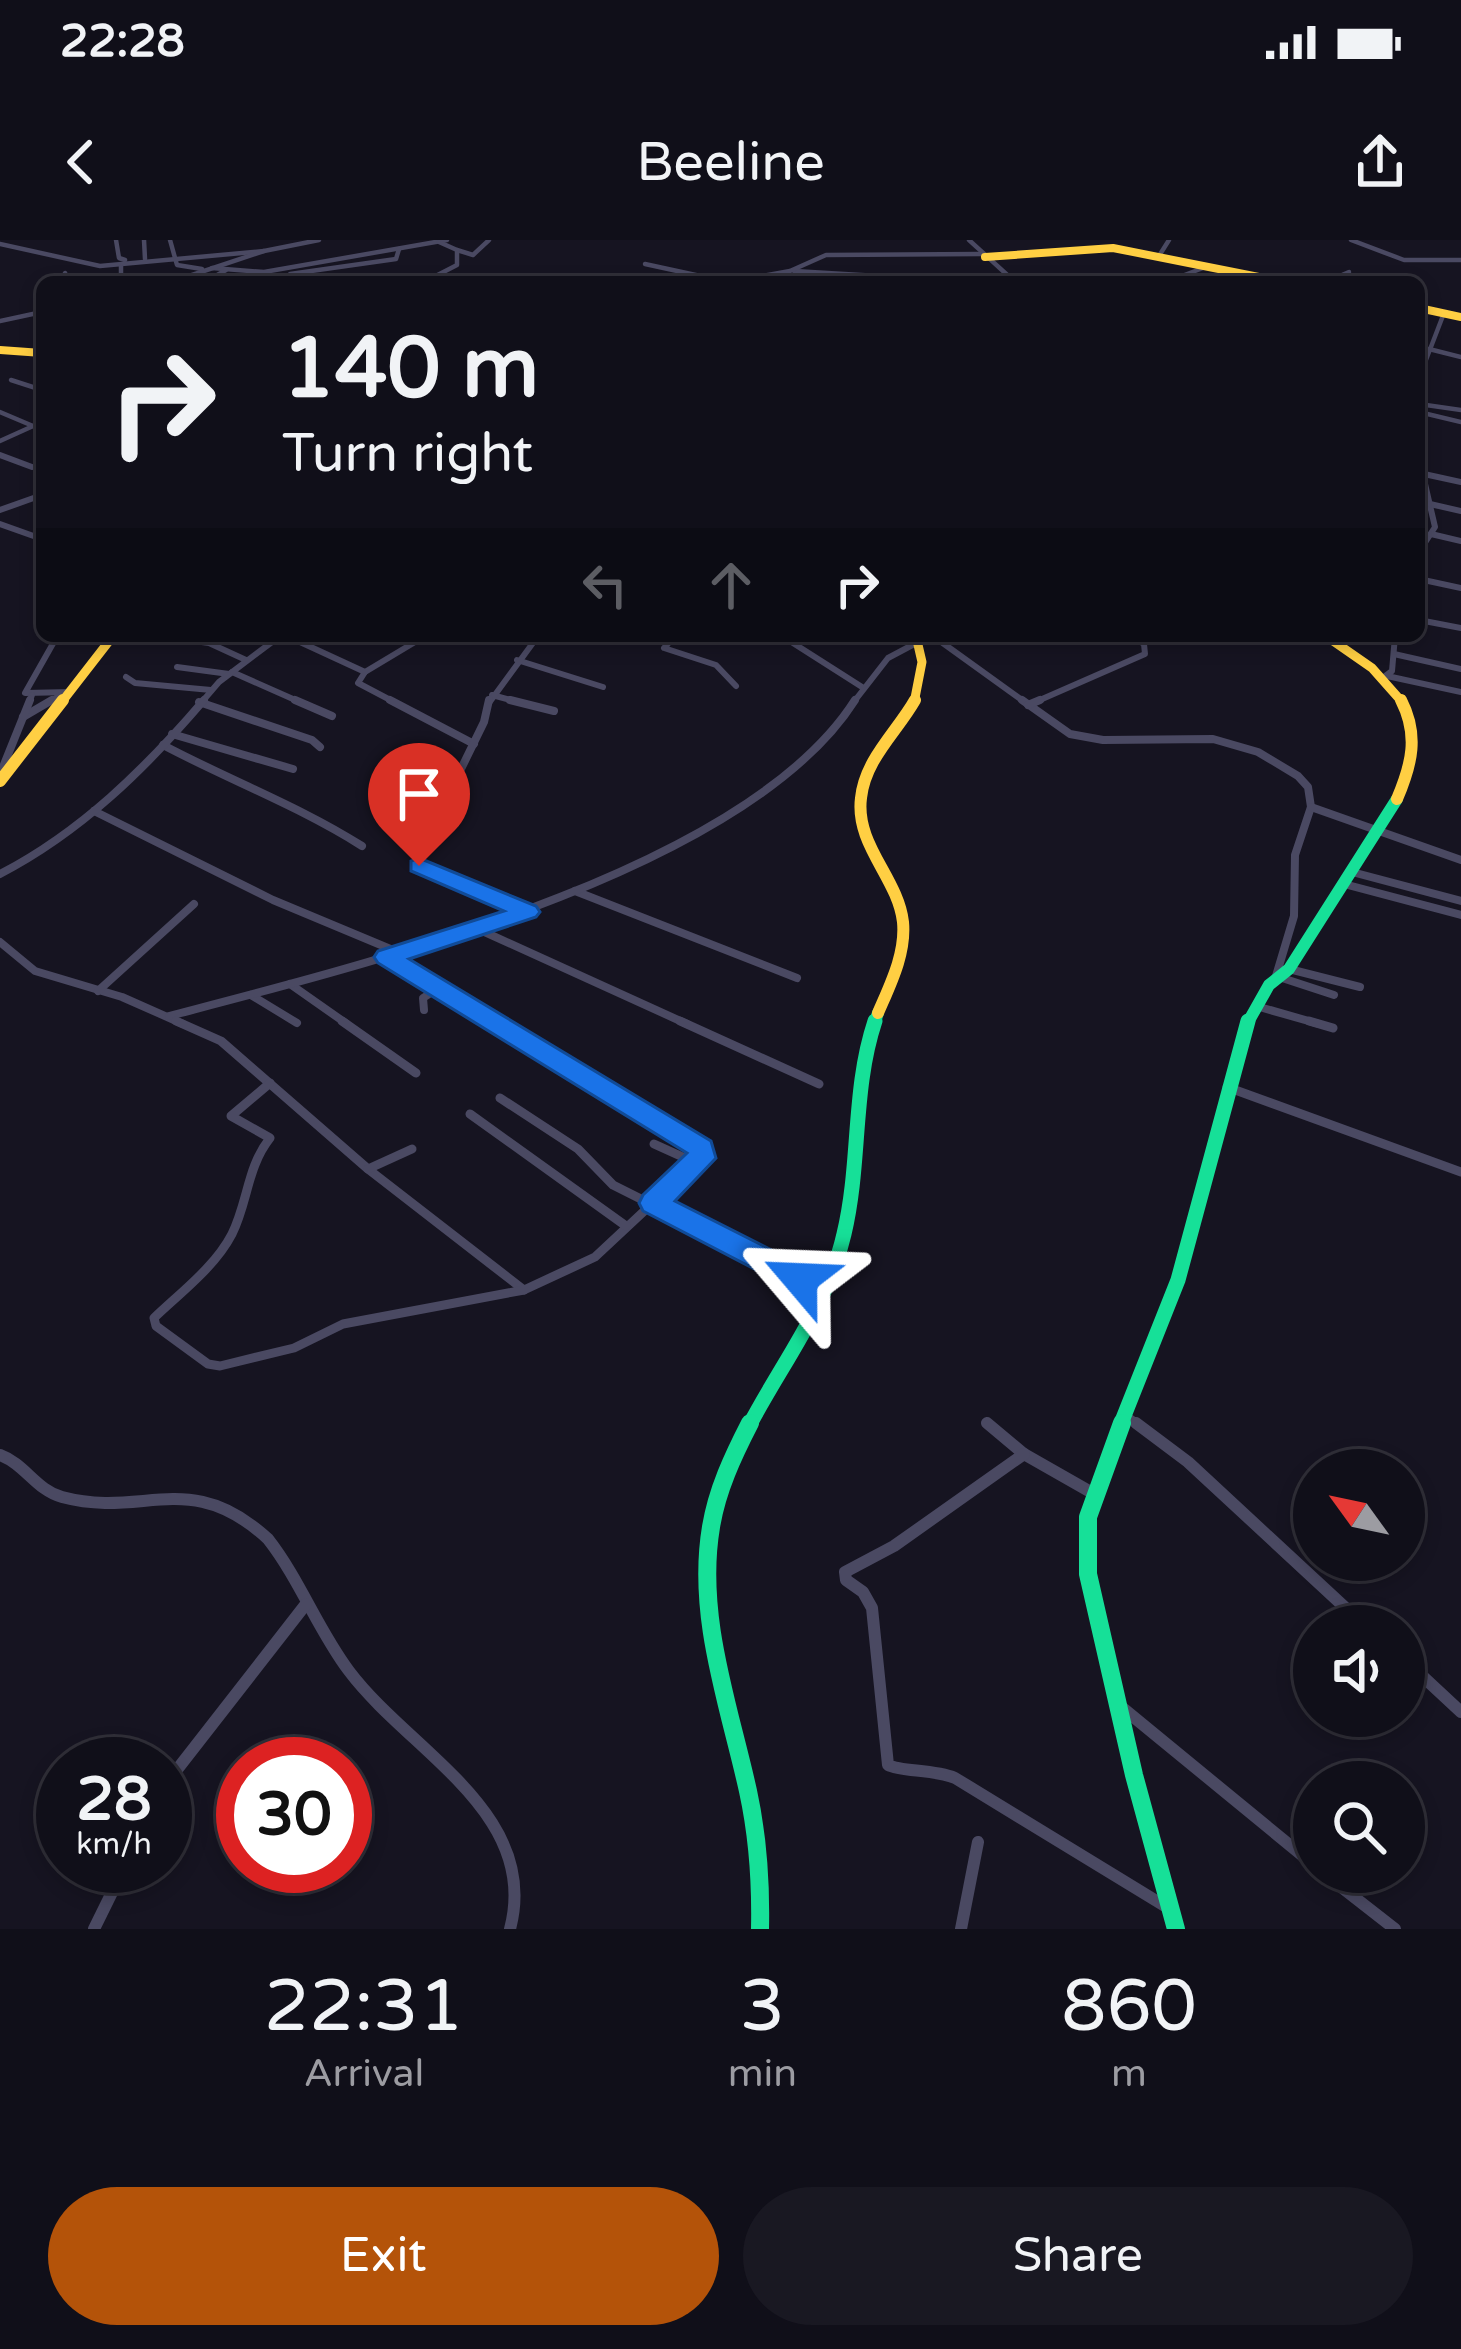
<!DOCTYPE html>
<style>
body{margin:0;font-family:"Varela Round",sans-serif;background:#191822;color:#f1f3f6;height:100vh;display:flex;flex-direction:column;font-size:45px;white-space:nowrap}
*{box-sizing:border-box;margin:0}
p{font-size:39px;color:#9c9ca2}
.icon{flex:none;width:66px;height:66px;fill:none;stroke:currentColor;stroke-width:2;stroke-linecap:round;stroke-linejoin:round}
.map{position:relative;height:1689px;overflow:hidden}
.details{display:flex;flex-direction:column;background:#100f19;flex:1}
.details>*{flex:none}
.banner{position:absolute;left:36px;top:36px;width:1389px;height:366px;border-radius:18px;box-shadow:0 6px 18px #0003,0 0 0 3px #302f38;background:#100f19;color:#f1f3f6;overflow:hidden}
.needle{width:78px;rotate:303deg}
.buttons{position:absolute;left:1293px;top:1209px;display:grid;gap:24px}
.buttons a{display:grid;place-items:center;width:132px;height:132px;border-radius:50%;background:#100f19;box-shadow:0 6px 18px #0003,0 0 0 3px #302f38;font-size:60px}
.speed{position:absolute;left:36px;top:1497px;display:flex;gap:24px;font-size:60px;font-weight:700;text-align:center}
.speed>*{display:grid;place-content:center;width:156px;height:156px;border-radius:50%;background:#100f19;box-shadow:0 6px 18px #0003,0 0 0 3px #302f38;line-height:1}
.speed small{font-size:30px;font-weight:400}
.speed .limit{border:18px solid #d22;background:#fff;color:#111}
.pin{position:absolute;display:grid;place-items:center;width:102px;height:102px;color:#fff;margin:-123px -51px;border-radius:50% 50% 50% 0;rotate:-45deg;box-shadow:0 0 12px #0007}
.pin .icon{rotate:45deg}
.me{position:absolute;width:132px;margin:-66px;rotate:296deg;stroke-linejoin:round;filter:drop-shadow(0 0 9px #0008)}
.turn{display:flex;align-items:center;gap:42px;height:252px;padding:0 48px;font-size:54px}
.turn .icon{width:156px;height:156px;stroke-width:2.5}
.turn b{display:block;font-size:84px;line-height:102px}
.lanes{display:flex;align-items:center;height:114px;padding:0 48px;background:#0003;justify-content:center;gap:60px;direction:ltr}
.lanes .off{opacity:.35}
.eta{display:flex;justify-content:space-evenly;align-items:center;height:204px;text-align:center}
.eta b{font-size:72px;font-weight:600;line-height:84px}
.action{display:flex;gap:24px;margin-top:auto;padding:24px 48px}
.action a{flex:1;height:138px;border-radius:72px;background:#b45309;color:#fff;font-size:48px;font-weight:600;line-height:138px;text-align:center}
.action a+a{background:#191822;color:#f1f3f6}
.status{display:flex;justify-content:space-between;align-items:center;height:84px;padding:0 60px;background:#100f19;direction:ltr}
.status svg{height:33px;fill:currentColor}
header{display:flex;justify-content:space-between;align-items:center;height:156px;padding:0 48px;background:#100f19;font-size:54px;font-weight:600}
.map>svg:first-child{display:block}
</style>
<div class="status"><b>22:28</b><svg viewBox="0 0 49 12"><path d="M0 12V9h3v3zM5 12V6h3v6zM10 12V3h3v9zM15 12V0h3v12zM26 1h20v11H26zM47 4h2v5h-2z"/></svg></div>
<header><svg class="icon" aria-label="back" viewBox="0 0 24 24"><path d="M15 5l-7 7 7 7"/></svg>Beeline<svg class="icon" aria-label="share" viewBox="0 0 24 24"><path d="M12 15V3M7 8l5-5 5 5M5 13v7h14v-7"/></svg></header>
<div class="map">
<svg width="1461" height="1689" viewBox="0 0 1461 1689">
<rect width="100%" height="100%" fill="#161421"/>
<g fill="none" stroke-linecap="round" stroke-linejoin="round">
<g stroke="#4a4962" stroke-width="4.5">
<path d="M 116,0 L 119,18 L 125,20"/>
<path d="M 144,0 L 145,19"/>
<path d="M 170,0 L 177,25 L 202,29"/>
<path d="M 969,0 L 1015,42"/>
<path d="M 1351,0 L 1404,20 L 1461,20"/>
<path d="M 0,4 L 100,26 L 264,11"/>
<path d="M 457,10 L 473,15 L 489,0"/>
<path d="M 1159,16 L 1169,0"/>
<path d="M 645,24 L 728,42"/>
<path d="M 121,26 L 121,42"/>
<path d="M 212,28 L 264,32 L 447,0"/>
<path d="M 794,31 L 878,36"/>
<path d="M 65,33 L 69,42"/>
<path d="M 290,34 L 396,19 L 399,9"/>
<path d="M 171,42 L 264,11 L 319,0"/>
<path d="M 205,42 L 226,30"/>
<path d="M 424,42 L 457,25 L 457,10 L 439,2"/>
<path d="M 753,42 L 756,37 L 790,31 L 826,15 L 981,14"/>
<path d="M 876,42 L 878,36 L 1006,37"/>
<path d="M 1166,42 L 1203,28"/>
<path d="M 1326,42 L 1349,32"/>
<path d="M 0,81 L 42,72"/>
<path d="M 1429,109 L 1461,117"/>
<path d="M 1419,138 L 1444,73"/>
<path d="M 11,140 L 42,150"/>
<path d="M 1419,164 L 1461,170"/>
<path d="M 0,172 L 33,186"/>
<path d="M 1419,172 L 1461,182"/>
<path d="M 0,201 L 42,182"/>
</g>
<g stroke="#4a4962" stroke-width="6">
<path d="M 0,215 L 32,227"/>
<path d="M 1419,218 L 1435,287 L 1419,312"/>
<path d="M 1424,234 L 1461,242"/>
<path d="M 1430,264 L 1461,271"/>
<path d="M 0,270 L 42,255"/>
<path d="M 0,284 L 42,299"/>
<path d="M 1431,294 L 1461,301"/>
<path d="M 1419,339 L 1461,348"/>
<path d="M 1419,380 L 1461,388"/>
<path d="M 287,396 L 365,432"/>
<path d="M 675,396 L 664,408 L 716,425 L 736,446"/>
<path d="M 782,396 L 862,447"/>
<path d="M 933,396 L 1026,463"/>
<path d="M 165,397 L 209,403 L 246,420"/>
<path d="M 55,400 L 25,453 L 71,452"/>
<path d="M 1394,414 L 1461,429"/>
<path d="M 517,420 L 603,447"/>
<path d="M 177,427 L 229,434"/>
<path d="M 232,432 L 302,463"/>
<path d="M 1387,436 L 1461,452"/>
<path d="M 126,437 L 135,443 L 211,450"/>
<path d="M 1384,437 L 1392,431 L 1395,396"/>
<path d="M 492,455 L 522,463"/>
<path d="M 29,463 L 32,455"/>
<path d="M 47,463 L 64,453"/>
<path d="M 201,463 L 219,442 L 280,396"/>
<path d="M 396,463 L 358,443 L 365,432 L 425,396"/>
<path d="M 489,463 L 538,396"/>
<path d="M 853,463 L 888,418 L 920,401"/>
<path d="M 1033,463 L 1145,414 L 1144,404 L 1134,398 L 1141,396"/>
</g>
<g stroke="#4a4962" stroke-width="8">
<path d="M 295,460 L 332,476"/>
<path d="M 390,460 L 474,504"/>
<path d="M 489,460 L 484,482 L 416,621 L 426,630 L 528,672"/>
<path d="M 510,460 L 554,471"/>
<path d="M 1022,460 L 1070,494 L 1103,500 L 1213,499 L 1258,512 L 1298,536 L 1308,547 L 1311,567 L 1295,615 L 1294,676 L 1276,736 L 1334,755"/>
<path d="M 199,462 L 312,500 L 320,507"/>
<path d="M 1028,465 L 1040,460"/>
<path d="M 23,477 L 52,460"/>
<path d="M 172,494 L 293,529"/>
<path d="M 163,505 C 229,540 299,566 362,606"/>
<path d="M 6,533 L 1,532 L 30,460"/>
<path d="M 1311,567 L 1461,620"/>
<path d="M 94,571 L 273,660 L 400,713"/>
<path d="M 1352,632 L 1461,661"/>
<path d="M 0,634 C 81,592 145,529 204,460"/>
<path d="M 1344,644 L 1461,675"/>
<path d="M 575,651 L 797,738"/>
<path d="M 478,689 L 687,784"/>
<path d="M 0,702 L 35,731 L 122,757 L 183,784"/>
<path d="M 387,717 L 497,784"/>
<path d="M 1289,729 L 1360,747"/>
<path d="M 290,744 L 347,784"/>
<path d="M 98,751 L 194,664"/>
<path d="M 251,755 L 297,783"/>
<path d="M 1256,766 L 1319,784"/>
<path d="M 424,770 L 423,758 L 440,747"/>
<path d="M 169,776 C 360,726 746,632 855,460"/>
</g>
<g stroke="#4a4962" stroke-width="9">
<path d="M 176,781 L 221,801 L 368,929 L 524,1050"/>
<path d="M 342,781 L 416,833"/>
<path d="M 680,781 L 819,844"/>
<path d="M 1309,781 L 1333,788"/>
<path d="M 270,843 L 231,876 L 270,898 C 247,927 248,962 232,994 C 215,1027 180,1053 154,1078 L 156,1086 L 208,1124 L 220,1126 L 294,1108 L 343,1084 L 524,1050 L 595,1017 L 701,918 L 701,909 L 492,781"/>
<path d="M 1227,847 L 1461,932"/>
<path d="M 500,858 L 578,909 L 613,945 L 800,1039 L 803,1044 L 792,1068 L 809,1079"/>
<path d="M 470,874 L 626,986"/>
<path d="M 654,904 L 696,923"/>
<path d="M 368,929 L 412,909"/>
<path d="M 1126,1176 L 1140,1186"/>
<path d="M 986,1183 L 990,1186"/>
</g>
<g stroke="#4a4962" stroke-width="12">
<path d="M 987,1183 L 1024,1214 L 1096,1255"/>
<path d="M 1136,1183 L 1188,1222 L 1365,1386"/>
<path d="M 1024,1214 L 894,1306 L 845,1332 L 846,1340 L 863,1352 L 872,1368 L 888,1525 C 901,1532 933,1529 955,1538 L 1168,1668"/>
<path d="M 0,1215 C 25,1224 36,1250 62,1257 C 144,1279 190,1227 268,1299 C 300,1340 318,1390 349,1431 C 409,1511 541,1573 510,1689"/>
<path d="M 1404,1419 L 1461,1472"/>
<path d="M 1119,1465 L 1314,1625"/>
<path d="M 165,1545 L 306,1364"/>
<path d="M 1322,1632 L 1395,1689"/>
<path d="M 94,1689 L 125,1626"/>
<path d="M 961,1689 L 978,1602"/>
</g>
<g stroke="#16e098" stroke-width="12">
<path d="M 874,784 L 878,773"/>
<path d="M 1247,784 L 1269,745 L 1289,729 L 1397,559"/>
</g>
<g stroke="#16e098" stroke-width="15">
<path d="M 749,1186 C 782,1123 828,1065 844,994 C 861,923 852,850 875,781"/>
<path d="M 1120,1186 L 1178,1040 L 1248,781"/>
</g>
<g stroke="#16e098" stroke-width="18">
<path d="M 750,1183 C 733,1216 717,1250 711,1287 C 696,1376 729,1465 748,1551 C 758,1597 761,1642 760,1689"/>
<path d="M 1122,1183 L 1088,1277 L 1088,1334 L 1134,1535 L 1176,1689"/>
</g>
<g stroke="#ffcf43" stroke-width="8">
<path d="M 985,17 L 1113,8 L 1284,42"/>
<path d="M 1419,68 L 1461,77"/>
<path d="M 0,110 L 42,113"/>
</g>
<g stroke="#ffcf43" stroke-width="9">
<path d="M 1326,396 L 1372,428 L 1403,463"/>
<path d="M 61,463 L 113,396"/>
<path d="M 914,463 L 922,422 L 916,396"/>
</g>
<g stroke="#ffcf43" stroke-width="12">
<path d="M 0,541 L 63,460"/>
<path d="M 1397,559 C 1412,524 1419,495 1401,460"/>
<path d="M 878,773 C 890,745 906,714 903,682 C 898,638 855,605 861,558 C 865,519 897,492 915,460"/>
</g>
</g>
<path fill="#1a73e8" stroke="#114b97" stroke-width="3" d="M 419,618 L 536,666 L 540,672 L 536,677 L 409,719 L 711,901 L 716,918 L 675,961 L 811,1030 L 815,1039 L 811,1047 L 789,1047 L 643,971 L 639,963 L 643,955 L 687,913 L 378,723 L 374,717 L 378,711 L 504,671 L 411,631 L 411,621 Z"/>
</svg>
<div class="buttons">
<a><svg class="needle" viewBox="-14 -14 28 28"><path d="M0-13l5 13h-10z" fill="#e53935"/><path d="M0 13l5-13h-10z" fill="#9c9ca2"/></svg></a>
<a><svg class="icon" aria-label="sound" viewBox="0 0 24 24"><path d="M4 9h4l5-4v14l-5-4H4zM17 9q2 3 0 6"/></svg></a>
<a><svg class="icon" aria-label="search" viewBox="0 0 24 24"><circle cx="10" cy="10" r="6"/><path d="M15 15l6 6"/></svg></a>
</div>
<div class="speed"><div>28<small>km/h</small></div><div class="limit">30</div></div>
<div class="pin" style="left:419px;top:626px;background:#d93025"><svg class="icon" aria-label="arrive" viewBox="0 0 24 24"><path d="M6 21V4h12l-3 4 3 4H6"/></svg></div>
<svg class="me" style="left:800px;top:1039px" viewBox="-20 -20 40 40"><path d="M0-17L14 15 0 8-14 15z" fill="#1a73e8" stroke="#fff" stroke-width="4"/></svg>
<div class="banner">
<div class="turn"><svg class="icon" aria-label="right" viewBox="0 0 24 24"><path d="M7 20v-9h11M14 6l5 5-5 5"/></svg><div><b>140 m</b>Turn right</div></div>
<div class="lanes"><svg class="icon off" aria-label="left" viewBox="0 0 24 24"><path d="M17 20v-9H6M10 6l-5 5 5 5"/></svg><svg class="icon off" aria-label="ahead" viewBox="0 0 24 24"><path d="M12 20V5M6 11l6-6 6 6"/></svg><svg class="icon" aria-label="right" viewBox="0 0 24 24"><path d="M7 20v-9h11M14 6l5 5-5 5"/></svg></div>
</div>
</div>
<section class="details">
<div class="eta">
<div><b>22:31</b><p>Arrival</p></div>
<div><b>3</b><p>min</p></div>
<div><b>860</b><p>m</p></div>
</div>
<div class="action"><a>Exit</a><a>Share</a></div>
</section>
